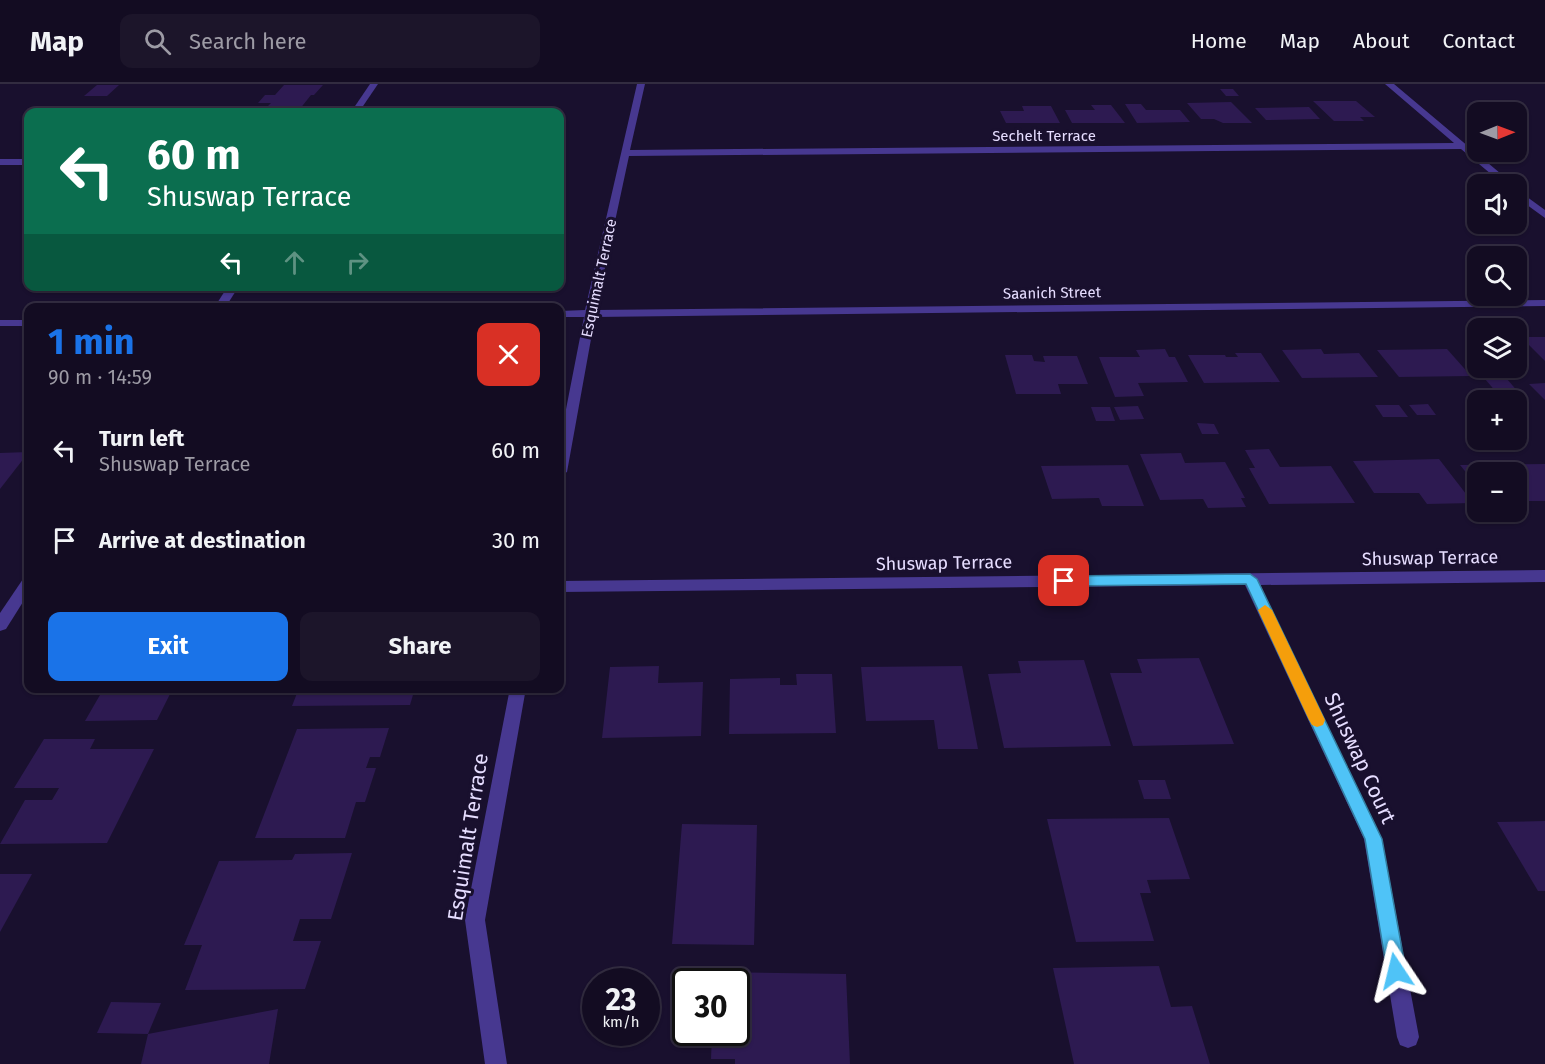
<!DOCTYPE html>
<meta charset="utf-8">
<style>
body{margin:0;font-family:"Fira Sans",sans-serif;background:#1c152a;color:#f1f3f6;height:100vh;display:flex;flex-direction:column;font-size:22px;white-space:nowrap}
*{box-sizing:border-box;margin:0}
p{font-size:20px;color:#9d9ba5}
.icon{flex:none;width:33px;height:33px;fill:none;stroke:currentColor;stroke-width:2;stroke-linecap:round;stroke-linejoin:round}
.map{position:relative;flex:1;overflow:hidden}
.sheet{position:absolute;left:24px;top:219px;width:540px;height:390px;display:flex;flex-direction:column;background:#130c22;border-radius:12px;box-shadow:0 2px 4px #0004,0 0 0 2px #322c40}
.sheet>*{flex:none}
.hud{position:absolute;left:24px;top:24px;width:540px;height:183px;border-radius:12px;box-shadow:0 2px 4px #0004,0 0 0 2px #322c40;background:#0b6e4f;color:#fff;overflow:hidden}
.needle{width:39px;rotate:89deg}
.controls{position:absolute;left:1467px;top:18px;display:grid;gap:12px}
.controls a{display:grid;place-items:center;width:60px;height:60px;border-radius:12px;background:#130c22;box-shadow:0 2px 4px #0004,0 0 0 2px #322c40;font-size:30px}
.speed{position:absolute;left:582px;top:884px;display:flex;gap:12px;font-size:30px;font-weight:700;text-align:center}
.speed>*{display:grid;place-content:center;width:78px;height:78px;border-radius:50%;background:#130c22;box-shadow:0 2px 4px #0004,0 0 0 2px #322c40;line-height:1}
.speed small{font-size:15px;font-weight:400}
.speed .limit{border:3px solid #111;border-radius:9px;background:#fff;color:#111}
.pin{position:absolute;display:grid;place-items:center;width:51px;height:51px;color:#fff;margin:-26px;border-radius:12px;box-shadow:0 3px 9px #0006}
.me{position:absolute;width:66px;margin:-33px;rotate:350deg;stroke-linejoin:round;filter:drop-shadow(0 0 4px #0008)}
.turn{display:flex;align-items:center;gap:21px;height:126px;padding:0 24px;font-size:27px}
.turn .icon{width:78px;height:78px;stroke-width:2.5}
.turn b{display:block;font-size:42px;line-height:51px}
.lanes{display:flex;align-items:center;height:57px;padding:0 24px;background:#0003;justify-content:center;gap:30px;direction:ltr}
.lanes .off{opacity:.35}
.round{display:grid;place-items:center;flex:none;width:63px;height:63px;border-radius:12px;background:#1c152a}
.head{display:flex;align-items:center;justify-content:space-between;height:102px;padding:0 24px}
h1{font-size:36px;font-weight:700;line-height:45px;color:#1a73e8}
.action{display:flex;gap:12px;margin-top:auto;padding:12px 24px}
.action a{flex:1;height:69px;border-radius:12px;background:#1a73e8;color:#fff;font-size:24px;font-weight:700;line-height:69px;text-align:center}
.action a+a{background:#1c152a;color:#f1f3f6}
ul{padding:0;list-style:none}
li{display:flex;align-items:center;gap:18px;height:90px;padding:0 24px}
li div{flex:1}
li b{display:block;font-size:22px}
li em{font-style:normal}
header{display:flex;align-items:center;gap:36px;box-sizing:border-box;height:84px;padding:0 30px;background:#130c22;border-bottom:2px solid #322c40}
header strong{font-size:28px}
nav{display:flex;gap:33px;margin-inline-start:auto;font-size:21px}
.search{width:420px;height:54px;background:#1c152a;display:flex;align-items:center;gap:15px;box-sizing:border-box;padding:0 21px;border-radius:12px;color:#9d9ba5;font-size:22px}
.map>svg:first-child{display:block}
</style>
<header>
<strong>Map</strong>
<div class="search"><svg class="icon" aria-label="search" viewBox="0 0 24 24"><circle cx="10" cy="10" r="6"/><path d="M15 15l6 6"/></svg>Search here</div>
<nav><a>Home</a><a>Map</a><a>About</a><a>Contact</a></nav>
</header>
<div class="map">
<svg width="1545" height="980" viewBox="0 0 1545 980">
<rect width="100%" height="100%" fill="#19102e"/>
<g fill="#2d1a51">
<path d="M 97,1 L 119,1 L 107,12 L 84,12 Z"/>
<path d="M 284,1 L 323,1 L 314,11 L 311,11 L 299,26 L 264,26 L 271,19 L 258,19 L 265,11 L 275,11 Z"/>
<path d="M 1220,5 L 1233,5 L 1239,12 L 1226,12 Z"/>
<path d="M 1313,17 L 1356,17 L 1375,33 L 1360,33 L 1364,37 L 1334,37 Z"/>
<path d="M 1231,18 L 1252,39 L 1223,39 L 1214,35 L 1201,35 L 1187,19 Z"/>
<path d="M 1125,20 L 1141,20 L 1146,26 L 1180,26 L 1190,38 L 1137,39 Z"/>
<path d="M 1091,21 L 1111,21 L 1125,39 L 1072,39 L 1065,26 L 1095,26 Z"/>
<path d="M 1022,22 L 1051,22 L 1060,39 L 1006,39 L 1000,27 L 1024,27 Z"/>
<path d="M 1309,23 L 1320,35 L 1266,36 L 1255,24 Z"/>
<path d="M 1521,253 L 1545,253 L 1545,277 Z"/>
<path d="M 1165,265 L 1169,273 L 1175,273 L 1188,298 L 1138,299 L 1144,312 L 1115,313 L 1099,273 L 1140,273 L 1136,266 Z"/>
<path d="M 1321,265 L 1324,270 L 1359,269 L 1378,293 L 1302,294 L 1282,266 Z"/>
<path d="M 1447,265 L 1471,292 L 1399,293 L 1377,266 Z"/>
<path d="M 1235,269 L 1261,269 L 1280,298 L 1204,299 L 1188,271 L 1225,271 L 1226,273 L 1238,273 Z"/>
<path d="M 1005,271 L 1032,271 L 1034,277 L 1045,278 L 1043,272 L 1077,272 L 1088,300 L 1058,300 L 1061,310 L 1016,310 Z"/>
<path d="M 1470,276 L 1478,276 L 1478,284 L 1499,284 L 1506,291 L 1484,291 Z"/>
<path d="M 1485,295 L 1507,295 L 1519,309 L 1497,309 Z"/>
<path d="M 1545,299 L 1545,316 L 1529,300 Z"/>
<path d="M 1428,320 L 1436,331 L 1417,331 L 1409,321 Z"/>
<path d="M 1375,321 L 1399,321 L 1408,333 L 1383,333 Z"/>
<path d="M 1138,322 L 1144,335 L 1120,336 L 1114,323 Z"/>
<path d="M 1091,323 L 1110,323 L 1115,337 L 1096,337 Z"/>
<path d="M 1516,334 L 1529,349 L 1516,349 Z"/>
<path d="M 1197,339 L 1214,340 L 1219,350 L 1202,350 Z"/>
<path d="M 1269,365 L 1280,383 L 1331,382 L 1355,419 L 1269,420 L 1249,384 L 1255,384 L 1245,366 Z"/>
<path d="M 28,368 L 28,369 L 0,405 L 0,369 Z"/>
<path d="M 1181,369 L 1185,379 L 1225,378 L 1245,414 L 1241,414 L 1246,423 L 1208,424 L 1203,415 L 1160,416 L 1140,370 Z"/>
<path d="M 1439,375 L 1473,419 L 1427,420 L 1419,409 L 1374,409 L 1353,377 Z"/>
<path d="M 1545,380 L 1545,417 L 1516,417 L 1516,388 L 1478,388 L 1478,403 L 1460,381 Z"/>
<path d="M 1128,381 L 1144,422 L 1102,422 L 1099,414 L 1052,415 L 1041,382 Z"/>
<path d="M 1199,574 L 1234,660 L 1133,662 L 1110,589 L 1142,589 L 1137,575 Z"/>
<path d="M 1084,576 L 1111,662 L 1004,664 L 988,590 L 1021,589 L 1018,577 Z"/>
<path d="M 659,582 L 658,599 L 703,598 L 701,652 L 602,654 L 610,583 Z"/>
<path d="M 962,582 L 978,665 L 938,665 L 934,636 L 866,637 L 861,583 Z"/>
<path d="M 796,590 L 832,590 L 836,649 L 729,650 L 730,595 L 780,594 L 780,601 L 797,601 Z"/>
<path d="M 104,604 L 173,604 L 157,636 L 85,637 Z"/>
<path d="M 299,604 L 415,604 L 410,621 L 292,622 Z"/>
<path d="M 389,644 L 380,673 L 370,673 L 366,684 L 376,684 L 365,718 L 356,718 L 345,754 L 255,754 L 297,645 Z"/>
<path d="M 44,655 L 95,655 L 90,665 L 154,665 L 107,759 L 0,760 L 25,716 L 52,716 L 59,704 L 14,704 Z"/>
<path d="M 1138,696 L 1165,696 L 1171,715 L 1144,715 Z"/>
<path d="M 1169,734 L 1190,795 L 1147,796 L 1151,809 L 1140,809 L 1154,857 L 1076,858 L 1047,735 Z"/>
<path d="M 1545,737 L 1545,807 L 1538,807 L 1497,738 Z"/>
<path d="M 682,740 L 757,741 L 754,861 L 672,860 Z"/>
<path d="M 352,769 L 331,835 L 300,835 L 293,857 L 321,857 L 305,905 L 185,906 L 202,861 L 184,861 L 219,777 L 292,776 L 295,770 Z"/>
<path d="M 0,790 L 32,790 L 0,848 Z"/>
<path d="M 1159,882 L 1171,923 L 1192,922 L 1210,980 L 1074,980 L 1053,884 Z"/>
<path d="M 715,888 L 846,890 L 850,980 L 735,980 L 735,975 L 711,975 L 712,948 L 736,948 L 736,897 L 715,897 Z"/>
<path d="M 111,918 L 161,919 L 148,950 L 97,949 Z"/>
<path d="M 278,925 L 269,980 L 141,980 L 148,950 Z"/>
</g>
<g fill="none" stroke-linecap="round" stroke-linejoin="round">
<g fill="#473890" fill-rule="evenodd">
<path d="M 370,0 L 378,0 L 359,28 L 351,28 Z"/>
<path d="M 637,0 L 645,0 L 630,66 L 1454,59 L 1385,0 L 1394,0 L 1513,100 L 1503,100 L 1461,65 L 629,72 L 596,226 L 1545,216 L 1545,222 L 595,233 L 567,388 L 560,392 L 560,356 L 584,233 L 560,233 L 560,227 L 585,226 Z"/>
<rect x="0" y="75" width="28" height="6"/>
<path d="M 1516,105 L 1545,126 L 1545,134 L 1516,113 Z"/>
<path d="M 228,202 L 239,202 L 225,224 L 214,224 Z"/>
<rect x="0" y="236" width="28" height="6"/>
<path d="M 1545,486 L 1545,498 L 1260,501 L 1382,755 L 1419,953 L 1416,961 L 1408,964 L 1400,961 L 1397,953 L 1364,755 L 1245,501 L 560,508 L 560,497 Z"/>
<path d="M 28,493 L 28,510 L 6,545 L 0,547 L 0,529 L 23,495 Z"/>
<path d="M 510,604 L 526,604 L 485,836 L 507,980 L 485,980 L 465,836 Z"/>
</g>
</g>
<path fill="#4fc3f7" stroke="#337fa1" stroke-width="1.5" d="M 1250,490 L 1257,495 L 1382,755 L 1406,887 L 1403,894 L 1396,897 L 1390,894 L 1387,887 L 1365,755 L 1246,500 L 1064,502 L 1057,497 L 1064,492 Z"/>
<path fill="#f59e0b" d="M 1265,521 L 1272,526 L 1325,636 L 1323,641 L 1317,643 L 1312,641 L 1309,636 L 1258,526 Z"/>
<g text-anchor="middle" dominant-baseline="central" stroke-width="6" stroke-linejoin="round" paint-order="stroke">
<g font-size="15" fill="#e6ddff" stroke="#19102e">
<text x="1044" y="52">Sechelt Terrace</text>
<text transform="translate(599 194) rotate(-78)">Esquimalt Terrace</text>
<text transform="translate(1052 209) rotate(-1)">Saanich Street</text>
</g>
<g font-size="18" fill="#e6ddff" stroke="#19102e">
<text transform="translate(1430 474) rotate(-1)">Shuswap Terrace</text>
<text transform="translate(944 479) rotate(-1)">Shuswap Terrace</text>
</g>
<g font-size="21" fill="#e6ddff" stroke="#19102e">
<text transform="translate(1360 674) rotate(65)">Shuswap Court</text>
<text transform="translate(468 753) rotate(-81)">Esquimalt Terrace</text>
</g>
</g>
</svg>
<div class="controls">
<a><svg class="needle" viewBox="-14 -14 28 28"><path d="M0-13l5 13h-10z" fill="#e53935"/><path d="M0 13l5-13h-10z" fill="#9d9ba5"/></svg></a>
<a><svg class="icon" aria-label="sound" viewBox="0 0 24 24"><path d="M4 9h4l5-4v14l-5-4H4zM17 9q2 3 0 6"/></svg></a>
<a><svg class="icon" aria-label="search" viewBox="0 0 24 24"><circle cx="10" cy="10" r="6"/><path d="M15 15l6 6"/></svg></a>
<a><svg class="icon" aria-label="layers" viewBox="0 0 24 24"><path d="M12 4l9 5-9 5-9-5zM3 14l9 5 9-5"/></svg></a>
<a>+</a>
<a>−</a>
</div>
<div class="speed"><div>23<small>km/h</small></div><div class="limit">30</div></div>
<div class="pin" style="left:1064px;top:497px;background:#d93025"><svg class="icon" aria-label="arrive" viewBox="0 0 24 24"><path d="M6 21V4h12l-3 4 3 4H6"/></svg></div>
<svg class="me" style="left:1396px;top:887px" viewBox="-20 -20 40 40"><path d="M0-17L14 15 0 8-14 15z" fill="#4fc3f7" stroke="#fff" stroke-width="4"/></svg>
<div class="hud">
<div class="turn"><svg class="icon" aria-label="left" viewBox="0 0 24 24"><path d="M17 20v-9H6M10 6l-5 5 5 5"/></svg><div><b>60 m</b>Shuswap Terrace</div></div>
<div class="lanes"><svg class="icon" aria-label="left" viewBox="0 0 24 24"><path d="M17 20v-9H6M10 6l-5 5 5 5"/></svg><svg class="icon off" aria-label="ahead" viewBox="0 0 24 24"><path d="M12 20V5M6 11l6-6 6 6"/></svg><svg class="icon off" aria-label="right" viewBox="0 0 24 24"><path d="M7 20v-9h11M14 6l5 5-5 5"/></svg></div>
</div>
<section class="sheet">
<div class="head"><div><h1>1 min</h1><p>90 m · 14:59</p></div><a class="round" style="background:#d93025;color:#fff"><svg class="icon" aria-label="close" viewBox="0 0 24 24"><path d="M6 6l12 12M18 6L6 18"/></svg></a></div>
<ul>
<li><svg class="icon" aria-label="left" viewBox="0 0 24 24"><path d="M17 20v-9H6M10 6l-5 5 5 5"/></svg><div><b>Turn left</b><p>Shuswap Terrace</p></div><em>60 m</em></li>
<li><svg class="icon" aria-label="arrive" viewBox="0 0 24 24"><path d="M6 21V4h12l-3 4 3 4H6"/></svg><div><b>Arrive at destination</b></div><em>30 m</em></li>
</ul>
<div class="action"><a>Exit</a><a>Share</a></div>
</section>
</div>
